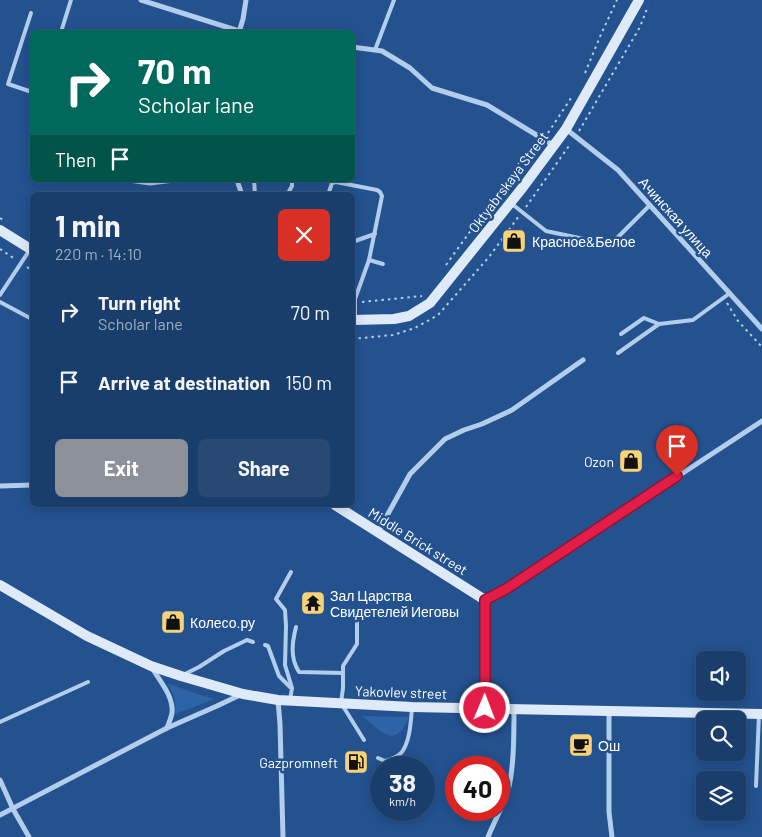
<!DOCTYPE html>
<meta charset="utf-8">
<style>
body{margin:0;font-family:Barlow,sans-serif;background:#274973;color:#f1f3f6;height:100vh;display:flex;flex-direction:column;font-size:19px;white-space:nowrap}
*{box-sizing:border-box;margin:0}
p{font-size:16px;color:#9faec1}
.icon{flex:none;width:28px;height:28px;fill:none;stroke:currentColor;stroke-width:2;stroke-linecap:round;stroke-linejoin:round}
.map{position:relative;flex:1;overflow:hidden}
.drawer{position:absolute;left:30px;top:192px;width:325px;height:315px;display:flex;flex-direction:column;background:#1a3e6b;border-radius:8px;box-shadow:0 2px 12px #0003,0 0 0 1px #38577e}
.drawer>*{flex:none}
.hud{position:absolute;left:30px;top:30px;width:325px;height:152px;border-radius:8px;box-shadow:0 2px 12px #0003,0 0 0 1px #38577e;background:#00695c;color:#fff;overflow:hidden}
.fabs{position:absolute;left:696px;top:651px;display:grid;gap:10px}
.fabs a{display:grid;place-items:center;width:50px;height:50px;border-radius:8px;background:#1a3e6b;box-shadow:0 2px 12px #0003,0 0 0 1px #38577e;font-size:25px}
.speed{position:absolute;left:370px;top:756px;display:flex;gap:10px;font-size:25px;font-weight:700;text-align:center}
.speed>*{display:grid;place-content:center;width:65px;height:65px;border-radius:50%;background:#1a3e6b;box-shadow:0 2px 12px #0003,0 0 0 1px #38577e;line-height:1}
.speed small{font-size:12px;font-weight:400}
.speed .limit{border:8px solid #d22;background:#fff;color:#111}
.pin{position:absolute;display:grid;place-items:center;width:42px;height:42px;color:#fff;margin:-51px -21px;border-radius:50% 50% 50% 0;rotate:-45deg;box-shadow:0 0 5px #0007}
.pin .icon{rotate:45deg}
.me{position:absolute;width:55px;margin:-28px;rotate:1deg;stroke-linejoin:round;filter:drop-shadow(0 0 4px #0008)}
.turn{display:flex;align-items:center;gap:18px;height:105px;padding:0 25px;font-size:22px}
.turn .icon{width:65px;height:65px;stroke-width:2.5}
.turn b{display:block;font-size:35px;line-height:42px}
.then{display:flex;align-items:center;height:48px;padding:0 25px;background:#0003;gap:10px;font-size:19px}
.round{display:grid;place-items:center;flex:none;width:52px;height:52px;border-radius:8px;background:#274973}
.head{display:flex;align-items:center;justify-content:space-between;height:85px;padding:0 25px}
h1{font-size:30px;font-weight:700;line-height:38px}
.cta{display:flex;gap:10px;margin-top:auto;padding:10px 25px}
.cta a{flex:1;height:58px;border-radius:8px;background:#8c9099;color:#fff;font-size:20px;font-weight:700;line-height:58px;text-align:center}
.cta a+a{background:#274973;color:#f1f3f6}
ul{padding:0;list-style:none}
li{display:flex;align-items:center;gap:15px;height:70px;padding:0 25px}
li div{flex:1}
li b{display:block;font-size:19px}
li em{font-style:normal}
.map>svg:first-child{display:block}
</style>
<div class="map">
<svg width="762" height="837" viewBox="0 0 762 837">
<rect width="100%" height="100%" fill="#23528f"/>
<g fill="#2d63a7">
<path d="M 167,683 L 200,695 L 215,699 L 175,714 C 177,701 174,694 167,683 Z"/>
<path d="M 362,716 L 409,717 C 395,751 381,731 362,716 Z"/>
</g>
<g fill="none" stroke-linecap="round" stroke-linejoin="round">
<g stroke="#b3cdec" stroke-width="2" stroke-dasharray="2.5 4" stroke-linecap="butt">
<path d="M 585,73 L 602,32 L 617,0"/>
<path d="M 579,131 L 640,27 L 648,6"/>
<path d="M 548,133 L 573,95"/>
<path d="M 526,207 L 571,143"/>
<path d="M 0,218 L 5,221"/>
<path d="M 502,242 L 512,229 L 513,230"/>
<path d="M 559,242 L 565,245 L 581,246"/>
<path d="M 0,249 L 15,259"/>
<path d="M 446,265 L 520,162 L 531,160"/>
<path d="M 27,267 L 32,270"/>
<path d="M 362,302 L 422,296"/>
<path d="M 727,303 L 738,321 L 762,347"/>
<path d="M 352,339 L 393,335 L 415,328 L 438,315 L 489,257 L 519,216"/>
</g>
<g stroke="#b3cdec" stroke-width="4">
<path d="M 31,13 L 8,84 L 32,92"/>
<path d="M 61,32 L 71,0"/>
<path d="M 375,50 L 394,0"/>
<path d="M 254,180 L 255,195"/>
<path d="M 287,195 L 292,186 L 292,180"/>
<path d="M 328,195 L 332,183 L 336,182 L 377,190 L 380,192 L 382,196 L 369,260 L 355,299 L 355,318"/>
<path d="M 512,204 L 546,231 L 598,242 L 614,241 L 650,205"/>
<path d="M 352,242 L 375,234"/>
<path d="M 369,260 L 383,264"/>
<path d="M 0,295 L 29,251"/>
<path d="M 0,302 L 30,318"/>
<path d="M 621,334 L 644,318 L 659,324 L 693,320 L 730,293"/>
<path d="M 618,353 L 659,324"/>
<path d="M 357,621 L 357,644 L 343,666 L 343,688 L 341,703 L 364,740"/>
<path d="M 296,627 C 292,643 290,658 299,672 L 343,673"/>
<path d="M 265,645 L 268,646 L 279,676 L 290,687"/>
<path d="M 185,674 L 199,667 L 224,651 L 247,640 L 253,642"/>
<path d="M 290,700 L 292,688 L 285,665 L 286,626 L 285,610 L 276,599 L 291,572"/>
<path d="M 0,722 L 88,682"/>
<path d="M 378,758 L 385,761 C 391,759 396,758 400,754 C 410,745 411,720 412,707"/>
<path d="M 756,786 L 759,714"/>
</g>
<g stroke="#b3cdec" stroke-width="5">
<path d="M 141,0 L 239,31 L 252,32"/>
<path d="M 239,32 L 243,19 L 246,0"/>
<path d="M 352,47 L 382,51 L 410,68 L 432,88 L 487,105 L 553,145"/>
<path d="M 566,129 L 618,170 L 762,329"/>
<path d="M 129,180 L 150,183 L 174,180"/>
<path d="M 237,180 L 242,195"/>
<path d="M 0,486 L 32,485"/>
<path d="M 378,532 L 410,474 L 445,439 L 464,430 L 482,424 L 512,410 L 583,360"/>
<path d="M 485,600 L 506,589 L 762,421"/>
<path d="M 152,668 C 160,681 174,697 172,713 C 171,718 169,723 167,728"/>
<path d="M 278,700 L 280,724 L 283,837"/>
<path d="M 609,711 L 609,812 L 612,837"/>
<path d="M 0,780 L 13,809 L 29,837"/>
<path d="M 0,815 L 167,728 L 217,706 L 240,695"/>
<path d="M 488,837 C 494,822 503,806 508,791 C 514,768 514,734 514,710"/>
</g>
<g stroke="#dfeaf9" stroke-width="10">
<path d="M 0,230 L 32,250"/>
<path d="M 352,320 L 394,319 L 409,316 L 430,303 L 523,187 L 566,129 L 639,0"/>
<path d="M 335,505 L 485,600 L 485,708"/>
<path d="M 0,585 L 87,636 L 151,666 L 181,676 L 243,694 L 278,700 L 412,707 L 762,714"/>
</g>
</g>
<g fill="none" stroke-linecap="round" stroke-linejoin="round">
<defs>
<path id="route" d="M 485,708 L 485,600 L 506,589 L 677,476"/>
</defs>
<use href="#route" stroke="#92132f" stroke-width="12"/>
<use href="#route" stroke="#e11d48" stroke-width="9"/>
</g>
<defs>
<symbol id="shop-square" viewBox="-11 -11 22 22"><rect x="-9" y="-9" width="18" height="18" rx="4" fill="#f7d276" stroke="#23528f"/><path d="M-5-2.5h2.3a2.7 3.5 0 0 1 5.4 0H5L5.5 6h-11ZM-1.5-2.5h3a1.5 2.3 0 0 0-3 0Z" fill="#111"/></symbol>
<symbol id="temple-square" viewBox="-11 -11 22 22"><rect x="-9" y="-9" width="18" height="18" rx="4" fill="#f7d276" stroke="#23528f"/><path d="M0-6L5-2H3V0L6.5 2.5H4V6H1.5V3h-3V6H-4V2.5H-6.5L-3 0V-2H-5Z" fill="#111"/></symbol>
<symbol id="cafe-square" viewBox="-11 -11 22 22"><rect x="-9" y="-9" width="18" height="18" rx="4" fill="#f7d276" stroke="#23528f"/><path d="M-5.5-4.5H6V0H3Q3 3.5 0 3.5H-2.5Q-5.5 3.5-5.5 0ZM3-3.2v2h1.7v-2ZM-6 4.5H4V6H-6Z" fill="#111"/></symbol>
<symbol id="fuel-square" viewBox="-11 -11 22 22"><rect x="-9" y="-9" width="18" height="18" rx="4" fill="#f7d276" stroke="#23528f"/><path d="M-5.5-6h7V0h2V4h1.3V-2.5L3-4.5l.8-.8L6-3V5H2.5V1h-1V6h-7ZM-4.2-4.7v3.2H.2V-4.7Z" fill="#111"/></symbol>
</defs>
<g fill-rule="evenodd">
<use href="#shop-square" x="500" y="227" width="28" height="28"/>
<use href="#shop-square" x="617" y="447" width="28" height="28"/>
<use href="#temple-square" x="299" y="589" width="28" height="28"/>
<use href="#shop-square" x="159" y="608" width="28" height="28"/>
<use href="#cafe-square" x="567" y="731" width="28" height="28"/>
<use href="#fuel-square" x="342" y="748" width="28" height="28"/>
</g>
<g text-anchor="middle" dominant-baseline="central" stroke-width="5" stroke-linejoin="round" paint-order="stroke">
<g font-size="14" fill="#fff" stroke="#23528f">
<text transform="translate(508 182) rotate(-53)">Oktyabrskaya Street</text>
<text transform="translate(676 217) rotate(48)">Ачинская улица</text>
<text transform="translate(418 541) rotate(32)">Middle Brick street</text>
<text transform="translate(401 692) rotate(2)">Yakovlev street</text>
</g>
<g font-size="14" fill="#fff" stroke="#23528f" text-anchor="start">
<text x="532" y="241">Красное&amp;Белое</text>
<text x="614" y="461" text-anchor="end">Ozon</text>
<text x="330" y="595">Зал Царства<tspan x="330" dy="16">Свидетелей Иеговы</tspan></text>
<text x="190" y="622">Колесо.ру</text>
<text x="598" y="745">Ош</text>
<text x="338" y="762" text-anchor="end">Gazpromneft</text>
</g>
</g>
</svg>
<div class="fabs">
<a><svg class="icon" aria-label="sound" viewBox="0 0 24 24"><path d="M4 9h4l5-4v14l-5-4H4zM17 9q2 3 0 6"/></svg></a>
<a><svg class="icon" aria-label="search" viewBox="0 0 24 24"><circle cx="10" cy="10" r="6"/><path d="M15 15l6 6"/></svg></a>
<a><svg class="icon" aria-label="layers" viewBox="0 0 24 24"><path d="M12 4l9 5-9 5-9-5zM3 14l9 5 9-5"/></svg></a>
</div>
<div class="speed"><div>38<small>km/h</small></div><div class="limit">40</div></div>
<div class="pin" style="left:677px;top:476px;background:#d93025"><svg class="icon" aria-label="arrive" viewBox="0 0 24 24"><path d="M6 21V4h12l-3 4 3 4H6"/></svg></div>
<svg class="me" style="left:485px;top:708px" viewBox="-20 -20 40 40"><circle r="17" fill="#e11d48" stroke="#fff" stroke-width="3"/><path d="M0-11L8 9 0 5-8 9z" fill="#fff"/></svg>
<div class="hud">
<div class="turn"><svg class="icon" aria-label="right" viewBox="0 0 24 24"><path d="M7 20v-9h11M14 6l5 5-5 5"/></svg><div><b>70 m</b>Scholar lane</div></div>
<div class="then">Then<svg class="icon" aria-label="arrive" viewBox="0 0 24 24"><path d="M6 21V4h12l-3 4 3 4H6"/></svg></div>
</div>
<section class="drawer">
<div class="head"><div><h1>1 min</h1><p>220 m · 14:10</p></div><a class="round" style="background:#d93025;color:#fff"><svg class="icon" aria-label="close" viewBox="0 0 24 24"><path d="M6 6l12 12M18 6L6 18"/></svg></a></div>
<ul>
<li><svg class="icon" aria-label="right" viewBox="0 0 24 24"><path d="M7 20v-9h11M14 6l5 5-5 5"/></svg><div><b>Turn right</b><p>Scholar lane</p></div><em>70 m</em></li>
<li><svg class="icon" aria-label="arrive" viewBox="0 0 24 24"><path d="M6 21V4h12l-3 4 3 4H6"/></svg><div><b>Arrive at destination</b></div><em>150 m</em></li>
</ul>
<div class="cta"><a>Exit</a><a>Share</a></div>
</section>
</div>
